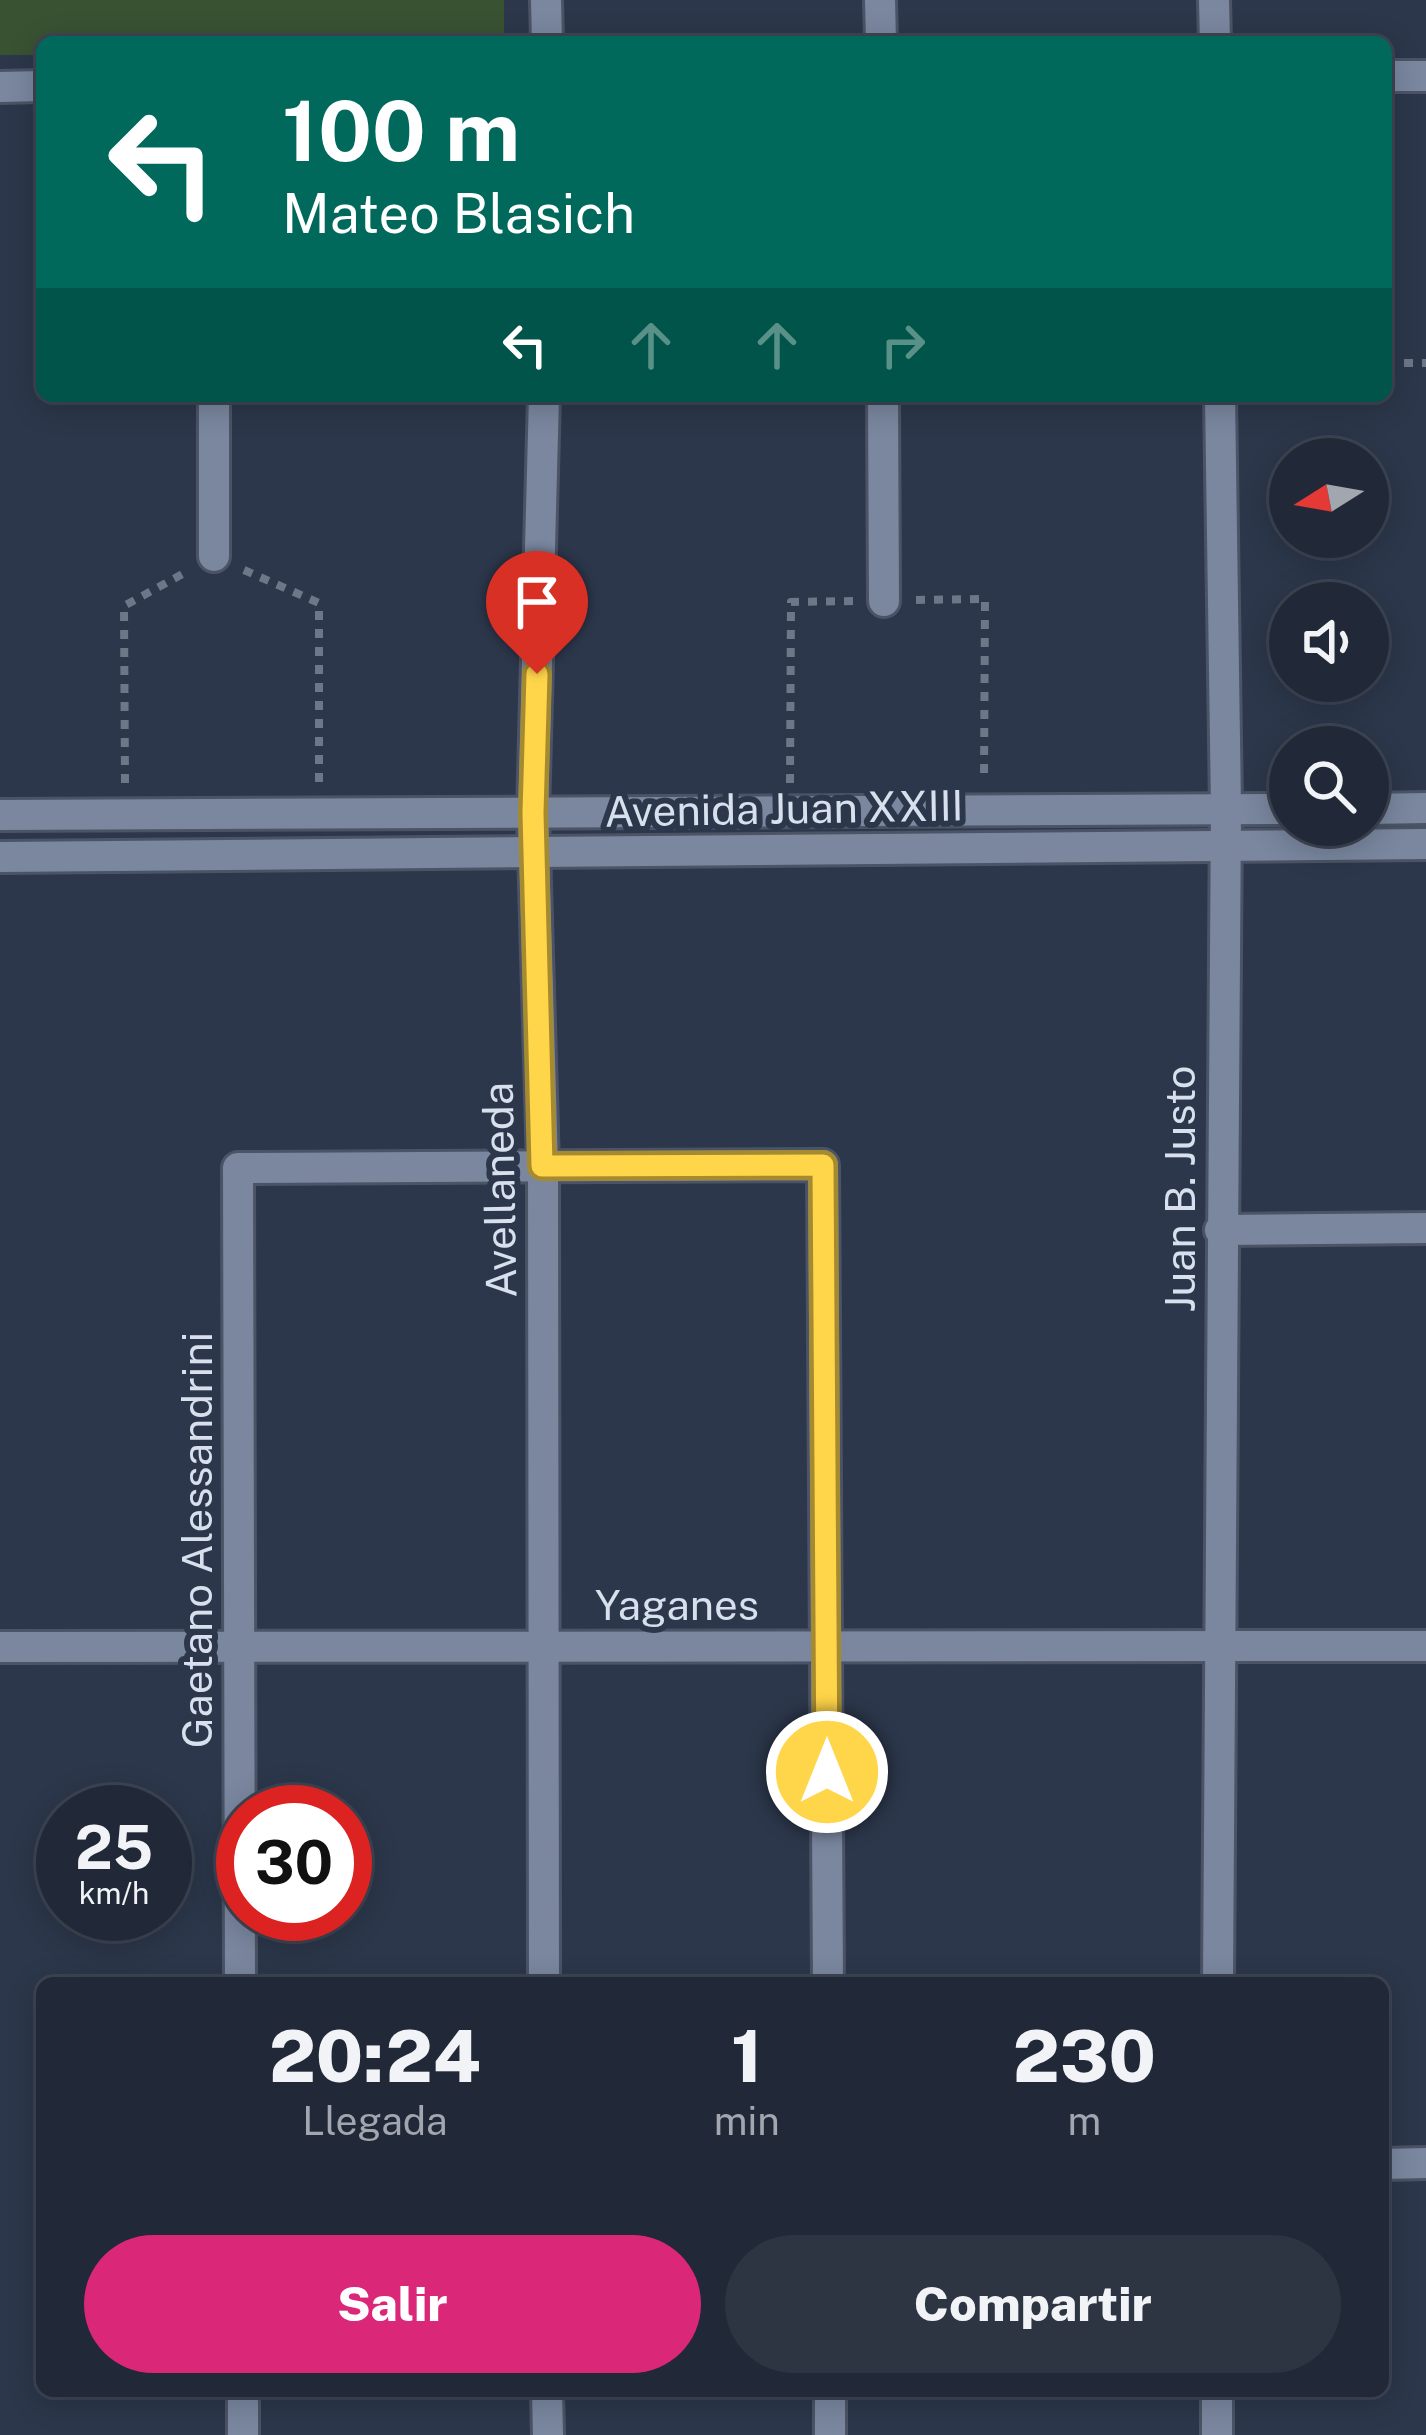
<!DOCTYPE html>
<html lang="es">
<style>
body{margin:0;font-family:"Public Sans",sans-serif;background:#2d3543;color:#f1f3f6;height:100vh;display:flex;flex-direction:column;font-size:45px;white-space:nowrap}
*{box-sizing:border-box;margin:0}
p{font-size:39px;color:#a2a6ae}
.icon{flex:none;width:66px;height:66px;fill:none;stroke:currentColor;stroke-width:2;stroke-linecap:round;stroke-linejoin:round}
.map{position:relative;flex:1;overflow:hidden}
.panel{position:absolute;left:36px;top:1977px;width:1353px;height:420px;display:flex;flex-direction:column;background:#212938;border-radius:18px;box-shadow:0 6px 30px #0003,0 0 0 3px #3e4553}
.panel>*{flex:none}
.guide{position:absolute;left:36px;top:36px;width:1356px;height:366px;border-radius:18px;box-shadow:0 6px 30px #0003,0 0 0 3px #3e4553;background:#00695c;color:#fff;overflow:hidden}
.needle{width:78px;rotate:259deg}
.buttons{position:absolute;left:1269px;top:438px;display:grid;gap:24px}
.buttons a{display:grid;place-items:center;width:120px;height:120px;border-radius:50%;background:#212938;box-shadow:0 6px 30px #0003,0 0 0 3px #3e4553;font-size:60px}
.speed{position:absolute;left:36px;top:1785px;display:flex;gap:24px;font-size:60px;font-weight:700;text-align:center}
.speed>*{display:grid;place-content:center;width:156px;height:156px;border-radius:50%;background:#212938;box-shadow:0 6px 30px #0003,0 0 0 3px #3e4553;line-height:1}
.speed small{font-size:30px;font-weight:400}
.speed .limit{border:18px solid #d22;background:#fff;color:#111}
.pin{position:absolute;display:grid;place-items:center;width:102px;height:102px;color:#fff;margin:-123px -51px;border-radius:50% 50% 50% 0;rotate:-45deg;box-shadow:0 0 12px #0007}
.pin .icon{rotate:45deg}
.me{position:absolute;width:132px;margin:-66px;rotate:0deg;stroke-linejoin:round;filter:drop-shadow(0 0 9px #0008)}
.turn{display:flex;align-items:center;gap:42px;height:252px;padding:0 48px;font-size:54px}
.turn .icon{width:156px;height:156px;stroke-width:2.5}
.turn b{display:block;font-size:84px;line-height:102px}
.lanes{display:flex;align-items:center;height:114px;padding:0 48px;background:#0003;justify-content:center;gap:60px;direction:ltr}
.lanes .off{opacity:.35}
.eta{display:flex;justify-content:space-evenly;align-items:center;height:204px;text-align:center}
.eta b{font-size:72px;font-weight:800;line-height:84px}
.cta{display:flex;gap:24px;margin-top:auto;padding:24px 48px}
.cta a{flex:1;height:138px;border-radius:72px;background:#db2777;color:#fff;font-size:48px;font-weight:800;line-height:138px;text-align:center}
.cta a+a{background:#2d3543;color:#f1f3f6}
.map>svg:first-child{display:block}
</style>
<div class="map">
<svg width="1426" height="2435" viewBox="0 0 1426 2435">
<rect width="100%" height="100%" fill="#2c374b"/>
<path fill="#395232" d="M 0,0 L 504,0 L 504,42 L 42,42 L 42,55 L 0,55 Z"/>
<g fill="none" stroke-linecap="round" stroke-linejoin="round">
<defs>
<g id="street">
<path d="M 546,0 L 547,42"/>
<path d="M 880,0 L 881,42"/>
<path d="M 1214,0 L 1215,42"/>
<path d="M 1386,76 L 1426,76"/>
<path d="M 0,87 L 42,86"/>
<path d="M 214,396 L 214,556"/>
<path d="M 883,396 L 884,601"/>
<path d="M 1368,809 L 1426,808"/>
<path d="M 0,815 L 1290,809"/>
<path d="M 1220,1230 L 1426,1228"/>
<path d="M 0,1647 L 1426,1646"/>
<path d="M 240,1983 L 238,1168 L 823,1165 L 828,1983"/>
<path d="M 544,1983 L 543,1166 L 533,813 L 544,396"/>
<path d="M 1218,1983 L 1226,809 L 1220,396"/>
<path d="M 1383,2164 L 1426,2163"/>
<path d="M 243,2391 L 243,2435"/>
<path d="M 547,2391 L 548,2435"/>
<path d="M 830,2391 L 830,2435"/>
<path d="M 1217,2435 L 1217,2391"/>
</g>
<path id="secondary" d="M 0,857 L 1426,844"/>
</defs>
<use href="#street" stroke="#4b5466" stroke-width="36"/>
<use href="#secondary" stroke="#4b5466" stroke-width="36"/>
<g stroke="#6d7788" stroke-width="8" stroke-dasharray="9 9" stroke-linecap="butt">
<path d="M 1386,363 L 1426,363"/>
<path d="M 244,570 L 319,603 L 319,782"/>
<path d="M 916,600 L 985,599 L 984,779"/>
<path d="M 125,783 L 124,606 L 188,571"/>
<path d="M 790,783 L 791,602 L 853,601"/>
</g>
<use href="#street" stroke="#7a879f" stroke-width="30"/>
<use href="#secondary" stroke="#7a879f" stroke-width="30"/>
</g>
<g fill="none" stroke-linecap="round" stroke-linejoin="round">
<defs>
<path id="route" d="M 537,674 L 533,813 L 542,1166 L 823,1165 L 827,1772"/>
</defs>
<use href="#route" stroke="#a68a30" stroke-width="30"/>
<use href="#route" stroke="#ffd54a" stroke-width="21"/>
</g>
<g text-anchor="middle" dominant-baseline="central" stroke-width="12" stroke-linejoin="round" paint-order="stroke">
<g font-size="42" fill="#d8e0ed" stroke="#2c374b">
<text transform="translate(784 808) rotate(-1)">Avenida Juan XXIII</text>
<text transform="translate(1179 1189) rotate(-90)">Juan B. Justo</text>
<text transform="translate(499 1190) rotate(-91)">Avellaneda</text>
<text transform="translate(196 1540) rotate(-90)">Gaetano Alessandrini</text>
<text x="677" y="1604">Yaganes</text>
</g>
</g>
</svg>
<div class="buttons">
<a><svg class="needle" viewBox="-14 -14 28 28"><path d="M0-13l5 13h-10z" fill="#e53935"/><path d="M0 13l5-13h-10z" fill="#a2a6ae"/></svg></a>
<a><svg class="icon" aria-label="sound" viewBox="0 0 24 24"><path d="M4 9h4l5-4v14l-5-4H4zM17 9q2 3 0 6"/></svg></a>
<a><svg class="icon" aria-label="search" viewBox="0 0 24 24"><circle cx="10" cy="10" r="6"/><path d="M15 15l6 6"/></svg></a>
</div>
<div class="speed"><div>25<small>km/h</small></div><div class="limit">30</div></div>
<div class="pin" style="left:537px;top:674px;background:#d93025"><svg class="icon" aria-label="arrive" viewBox="0 0 24 24"><path d="M6 21V4h12l-3 4 3 4H6"/></svg></div>
<svg class="me" style="left:827px;top:1772px" viewBox="-20 -20 40 40"><circle r="17" fill="#ffd54a" stroke="#fff" stroke-width="3"/><path d="M0-11L8 9 0 5-8 9z" fill="#fff"/></svg>
<div class="guide">
<div class="turn"><svg class="icon" aria-label="left" viewBox="0 0 24 24"><path d="M17 20v-9H6M10 6l-5 5 5 5"/></svg><div><b>100 m</b>Mateo Blasich</div></div>
<div class="lanes"><svg class="icon" aria-label="left" viewBox="0 0 24 24"><path d="M17 20v-9H6M10 6l-5 5 5 5"/></svg><svg class="icon off" aria-label="ahead" viewBox="0 0 24 24"><path d="M12 20V5M6 11l6-6 6 6"/></svg><svg class="icon off" aria-label="ahead" viewBox="0 0 24 24"><path d="M12 20V5M6 11l6-6 6 6"/></svg><svg class="icon off" aria-label="right" viewBox="0 0 24 24"><path d="M7 20v-9h11M14 6l5 5-5 5"/></svg></div>
</div>
<section class="panel">
<div class="eta">
<div><b>20:24</b><p>Llegada</p></div>
<div><b>1</b><p>min</p></div>
<div><b>230</b><p>m</p></div>
</div>
<div class="cta"><a>Salir</a><a>Compartir</a></div>
</section>
</div>
